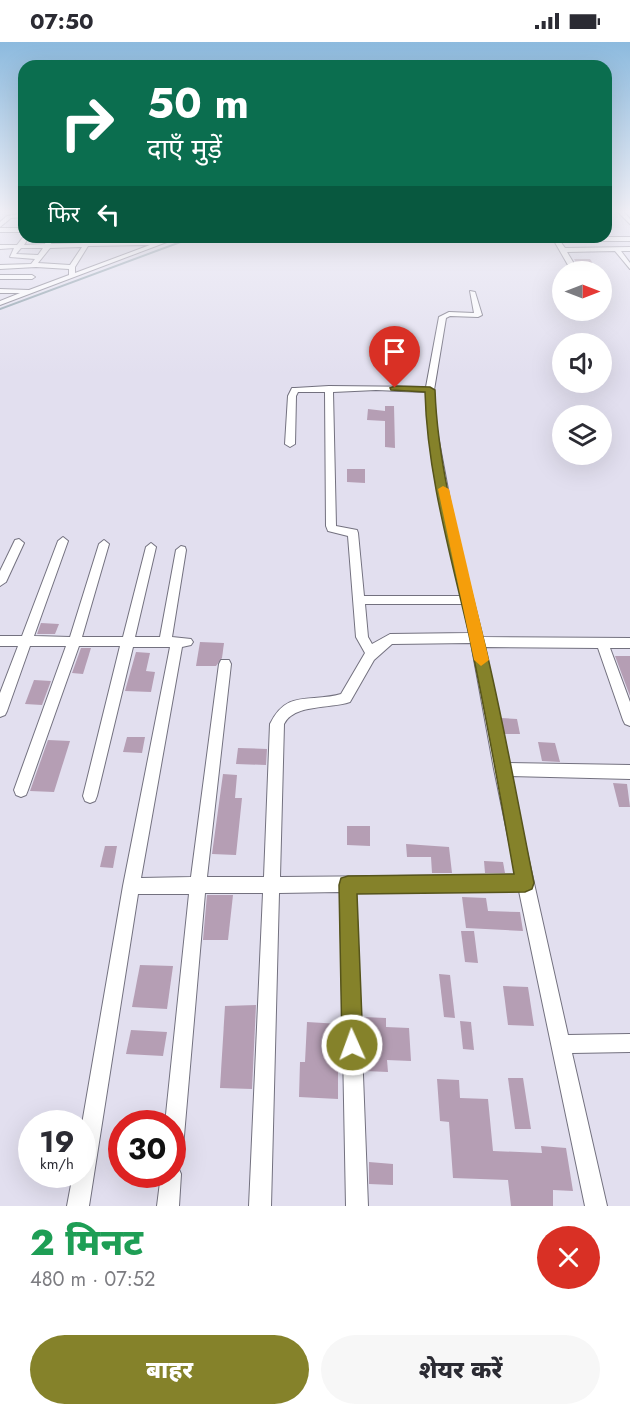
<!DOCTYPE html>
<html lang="hi">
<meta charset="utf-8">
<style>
body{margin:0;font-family:Jost,"Noto Sans Devanagari",sans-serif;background:#f7f7f7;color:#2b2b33;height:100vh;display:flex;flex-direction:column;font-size:22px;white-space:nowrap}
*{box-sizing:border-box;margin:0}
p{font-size:20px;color:#7c7c81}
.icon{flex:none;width:33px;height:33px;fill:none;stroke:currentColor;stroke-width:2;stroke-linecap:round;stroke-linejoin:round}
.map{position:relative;height:1164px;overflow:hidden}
.drawer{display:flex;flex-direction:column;background:#fff;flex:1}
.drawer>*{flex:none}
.hud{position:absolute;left:18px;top:18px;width:594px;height:183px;border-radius:18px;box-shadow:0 6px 24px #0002;background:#0b6e4f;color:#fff;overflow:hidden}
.needle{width:39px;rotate:90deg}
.fabs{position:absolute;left:552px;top:219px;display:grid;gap:12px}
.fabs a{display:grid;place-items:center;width:60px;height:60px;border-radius:50%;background:#fff;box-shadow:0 6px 24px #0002;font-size:30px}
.speed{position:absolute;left:18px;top:1068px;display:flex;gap:12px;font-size:30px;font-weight:700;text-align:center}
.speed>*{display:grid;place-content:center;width:78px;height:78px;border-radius:50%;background:#fff;box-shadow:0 6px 24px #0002;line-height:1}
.speed small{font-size:15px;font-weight:400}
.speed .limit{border:9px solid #d22;background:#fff;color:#111}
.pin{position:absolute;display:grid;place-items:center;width:51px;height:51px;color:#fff;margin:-62px -26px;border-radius:50% 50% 50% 0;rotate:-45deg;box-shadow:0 0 6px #0007}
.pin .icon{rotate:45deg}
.me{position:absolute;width:66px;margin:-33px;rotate:358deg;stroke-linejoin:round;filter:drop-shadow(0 0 4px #0008)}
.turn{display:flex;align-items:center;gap:21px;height:126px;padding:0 30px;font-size:27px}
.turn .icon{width:78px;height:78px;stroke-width:2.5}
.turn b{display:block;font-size:42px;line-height:51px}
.then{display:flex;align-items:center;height:57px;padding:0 30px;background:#0003;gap:12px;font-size:22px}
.round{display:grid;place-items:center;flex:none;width:63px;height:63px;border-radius:32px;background:#f7f7f7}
.overview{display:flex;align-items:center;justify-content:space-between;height:102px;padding:0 30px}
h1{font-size:36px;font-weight:800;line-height:45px;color:#1e9e55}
.primary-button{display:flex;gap:12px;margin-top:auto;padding:12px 30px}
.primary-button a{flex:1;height:69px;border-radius:36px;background:#85822a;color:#fff;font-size:24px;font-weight:800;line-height:69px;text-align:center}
.primary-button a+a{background:#f7f7f7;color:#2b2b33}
.status{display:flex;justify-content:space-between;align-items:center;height:42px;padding:0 30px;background:#fff;direction:ltr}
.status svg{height:16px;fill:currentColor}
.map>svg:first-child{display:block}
</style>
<div class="status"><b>07:50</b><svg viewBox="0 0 49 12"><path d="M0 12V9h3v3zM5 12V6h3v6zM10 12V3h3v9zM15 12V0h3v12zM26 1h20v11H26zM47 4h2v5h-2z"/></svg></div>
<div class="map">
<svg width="630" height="1164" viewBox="0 0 630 1164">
<rect width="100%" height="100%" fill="#e2dfef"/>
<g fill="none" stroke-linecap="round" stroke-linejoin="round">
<path stroke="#8096a1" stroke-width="2" d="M 0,267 L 194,195"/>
</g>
<g fill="#b59eb4">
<path d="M 574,217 L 590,217 L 598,230 L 581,230 Z"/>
<path d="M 385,364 L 394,364 L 395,406 L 385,405 L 385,379 L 367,378 L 368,367 L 385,369 Z"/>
<path d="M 347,427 L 365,427 L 365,441 L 347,440 Z"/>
<path d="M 41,581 L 59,582 L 55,592 L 37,592 Z"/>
<path d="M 200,600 L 224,601 L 222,616 L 216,624 L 196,624 Z"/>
<path d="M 81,606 L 91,606 L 83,632 L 72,631 Z"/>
<path d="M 136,610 L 150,611 L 146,629 L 155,630 L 151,650 L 125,649 Z"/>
<path d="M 615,614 L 630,614 L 630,654 Z"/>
<path d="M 34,638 L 51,639 L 42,663 L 25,662 Z"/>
<path d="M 501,676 L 517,677 L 520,692 L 504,692 Z"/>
<path d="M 127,695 L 145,695 L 142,711 L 123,710 Z"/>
<path d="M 48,698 L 70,699 L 54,750 L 30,749 Z"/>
<path d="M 538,700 L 555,701 L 560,720 L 542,719 Z"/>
<path d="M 238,706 L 267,707 L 266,723 L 236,722 Z"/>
<path d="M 223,732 L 237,733 L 235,756 L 242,756 L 236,813 L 212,812 Z"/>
<path d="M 613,741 L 627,742 L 630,765 L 619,765 Z"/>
<path d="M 347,784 L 370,784 L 370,804 L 347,803 Z"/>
<path d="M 406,802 L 449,805 L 452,831 L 432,831 L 431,815 L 407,815 Z"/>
<path d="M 105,804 L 117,804 L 113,826 L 100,825 Z"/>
<path d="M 484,819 L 503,820 L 505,831 L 485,831 Z"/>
<path d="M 207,853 L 233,853 L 228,898 L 203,898 Z"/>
<path d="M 462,855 L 486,856 L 488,869 L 520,870 L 523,889 L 466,886 Z"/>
<path d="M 461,889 L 474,889 L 478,921 L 465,920 Z"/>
<path d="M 140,923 L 173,924 L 167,967 L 132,965 Z"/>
<path d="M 439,932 L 450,933 L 455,976 L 444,975 Z"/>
<path d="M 503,944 L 528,945 L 534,984 L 508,983 Z"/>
<path d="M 256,963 L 252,1047 L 220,1046 L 225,964 Z"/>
<path d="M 363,975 L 386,976 L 386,985 L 409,986 L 411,1019 L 387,1018 L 388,1030 L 365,1029 Z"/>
<path d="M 460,979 L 471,980 L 474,1008 L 463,1007 Z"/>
<path d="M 307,980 L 340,982 L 341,1028 L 338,1028 L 338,1057 L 299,1055 L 300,1020 L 305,1020 Z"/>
<path d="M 131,988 L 167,990 L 163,1014 L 126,1012 Z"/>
<path d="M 508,1036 L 523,1036 L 531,1087 L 515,1087 Z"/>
<path d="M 437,1037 L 459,1038 L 460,1056 L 488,1057 L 493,1109 L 542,1111 L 541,1104 L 566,1106 L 573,1149 L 553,1148 L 553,1164 L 511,1164 L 508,1138 L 453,1136 L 449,1080 L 440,1079 Z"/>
<path d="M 369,1120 L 393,1122 L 393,1143 L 369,1142 Z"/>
</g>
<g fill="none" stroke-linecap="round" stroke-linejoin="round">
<defs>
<g id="street">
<path d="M 618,170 L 624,170 L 630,177 L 630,182 Z"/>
<path d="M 24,171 L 24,175 L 11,176 L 0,185 L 0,180 L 7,174 Z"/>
<rect x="0" y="186" width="24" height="4"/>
<path d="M 24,194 L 29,195 L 24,203 L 45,202 L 47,195 L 53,195 L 51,202 L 84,201 L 88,195 L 94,195 L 90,201 L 152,199 L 155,201 L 172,195 L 180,195 L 0,263 L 0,259 L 20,251 L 0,251 L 0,247 L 29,248 L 69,233 L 69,227 L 36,225 L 0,227 L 0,223 L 31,222 L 35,217 L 10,215 L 14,206 L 0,207 L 0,203 L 17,203 ZM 150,203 L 75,231 L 75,225 L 88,204 ZM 82,205 L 70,223 L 38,221 L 50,206 ZM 21,206 L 43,206 L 38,213 L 16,212 Z"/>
<path d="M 630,195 L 630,199 L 560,199 L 565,206 L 630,205 L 630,209 L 621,209 L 630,221 L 630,227 L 615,209 L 567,210 L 579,230 L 572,230 L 553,197 L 556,195 Z"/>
<path d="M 0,233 L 32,233 L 35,235 L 32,237 L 0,237 Z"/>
<path d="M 470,249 L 475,250 L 482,273 L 478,275 L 450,274 L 446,276 L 434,348 L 435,378 L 453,474 L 482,595 L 630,596 L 630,606 L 610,606 L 630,660 L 630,684 L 625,682 L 623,678 L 598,606 L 485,605 L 507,721 L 630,723 L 630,737 L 510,734 L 568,993 L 630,992 L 630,1010 L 572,1011 L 607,1164 L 585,1164 L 519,849 L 356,850 L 368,1164 L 346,1164 L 340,850 L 279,851 L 271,1164 L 249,1164 L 263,851 L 205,851 L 182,1117 L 178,1125 L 181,1132 L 179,1164 L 157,1164 L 161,1132 L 172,1132 L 172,1082 L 165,1082 L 189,852 L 138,852 L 89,1164 L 67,1164 L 73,1132 L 82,1132 L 82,1082 L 123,844 L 170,605 L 133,605 L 97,754 L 95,759 L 90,761 L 85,759 L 83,754 L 120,604 L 79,604 L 28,748 L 26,753 L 21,755 L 16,753 L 14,748 L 66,604 L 30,604 L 7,669 L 5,673 L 0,675 L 0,651 L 18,604 L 0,604 L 0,594 L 22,594 L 58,499 L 63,495 L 68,499 L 34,594 L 70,595 L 99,502 L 104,498 L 109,502 L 82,595 L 123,595 L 146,505 L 151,501 L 156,505 L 135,595 L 160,595 L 176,508 L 181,504 L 185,505 L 186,508 L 172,595 L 191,597 L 193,600 L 191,603 L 182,605 L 141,836 L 191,835 L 219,622 L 221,618 L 229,618 L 231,622 L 207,835 L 264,835 L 270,682 C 287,647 310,661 341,652 L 365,611 L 356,595 L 348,494 L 328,489 L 326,484 L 325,350 L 298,350 L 296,354 L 295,402 L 290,405 L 285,402 L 288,354 L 292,346 L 295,346 L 329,344 L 426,345 L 439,275 L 449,270 L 474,271 ZM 376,348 L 426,350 C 428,419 446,487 461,554 L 364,554 L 358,491 L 357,488 L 336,484 L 333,350 ZM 365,562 L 463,562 L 469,591 L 390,592 L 372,602 L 368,595 ZM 471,601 L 494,727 L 516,833 L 280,835 L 284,682 C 294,662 329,667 350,660 L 374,618 L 392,602 Z"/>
<path d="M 19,497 L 24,501 L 6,540 L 0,544 L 0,529 L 15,498 Z"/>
</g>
</defs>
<use href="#street" stroke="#73717f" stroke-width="2"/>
<use href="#street" fill="#fff" fill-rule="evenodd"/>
</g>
<linearGradient id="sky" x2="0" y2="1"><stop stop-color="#8cbade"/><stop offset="0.51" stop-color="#f2f1f8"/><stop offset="1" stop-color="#f2f1f8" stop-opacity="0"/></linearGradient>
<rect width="630" height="333" fill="url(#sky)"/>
<path fill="#85822a" stroke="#56541b" stroke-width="1.5" d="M 395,344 L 430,345 L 435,348 C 438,434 465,520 485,603 C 504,682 518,762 534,841 L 532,847 L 525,850 L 357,852 L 363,1003 L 360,1011 L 352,1014 L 345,1011 L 342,1003 L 339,843 L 341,836 L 348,834 L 514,832 C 500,752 486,672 469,593 C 451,514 427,432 425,350 L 391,348 L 390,346 Z"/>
<path fill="#f59e0b" d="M 443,444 L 449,447 L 489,618 L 481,624 L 474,618 L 438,447 Z"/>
</svg>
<div class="fabs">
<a><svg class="needle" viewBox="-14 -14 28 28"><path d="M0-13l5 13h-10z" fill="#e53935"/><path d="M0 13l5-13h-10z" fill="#7c7c81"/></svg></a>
<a><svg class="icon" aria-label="sound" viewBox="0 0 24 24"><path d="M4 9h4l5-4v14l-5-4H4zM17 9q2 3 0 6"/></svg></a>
<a><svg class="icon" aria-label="layers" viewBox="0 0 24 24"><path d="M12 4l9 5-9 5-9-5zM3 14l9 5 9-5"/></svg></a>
</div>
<div class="speed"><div>19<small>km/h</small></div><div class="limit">30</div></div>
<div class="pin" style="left:395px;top:346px;background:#d93025"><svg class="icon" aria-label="arrive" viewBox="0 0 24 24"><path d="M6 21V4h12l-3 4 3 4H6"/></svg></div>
<svg class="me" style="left:352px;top:1003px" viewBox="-20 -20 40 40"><circle r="17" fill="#85822a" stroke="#fff" stroke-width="3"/><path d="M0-11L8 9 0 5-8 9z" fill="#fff"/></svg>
<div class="hud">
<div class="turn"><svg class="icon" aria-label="right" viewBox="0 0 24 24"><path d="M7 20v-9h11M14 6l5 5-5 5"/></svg><div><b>50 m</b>दाएँ मुड़ें</div></div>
<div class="then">फिर<svg class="icon" aria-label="left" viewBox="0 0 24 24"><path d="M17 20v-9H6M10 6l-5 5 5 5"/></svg></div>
</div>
</div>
<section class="drawer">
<div class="overview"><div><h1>2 मिनट</h1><p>480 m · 07:52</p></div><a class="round" style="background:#d93025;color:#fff"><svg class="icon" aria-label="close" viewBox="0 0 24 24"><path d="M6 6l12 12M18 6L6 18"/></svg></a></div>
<div class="primary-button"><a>बाहर</a><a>शेयर करें</a></div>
</section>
